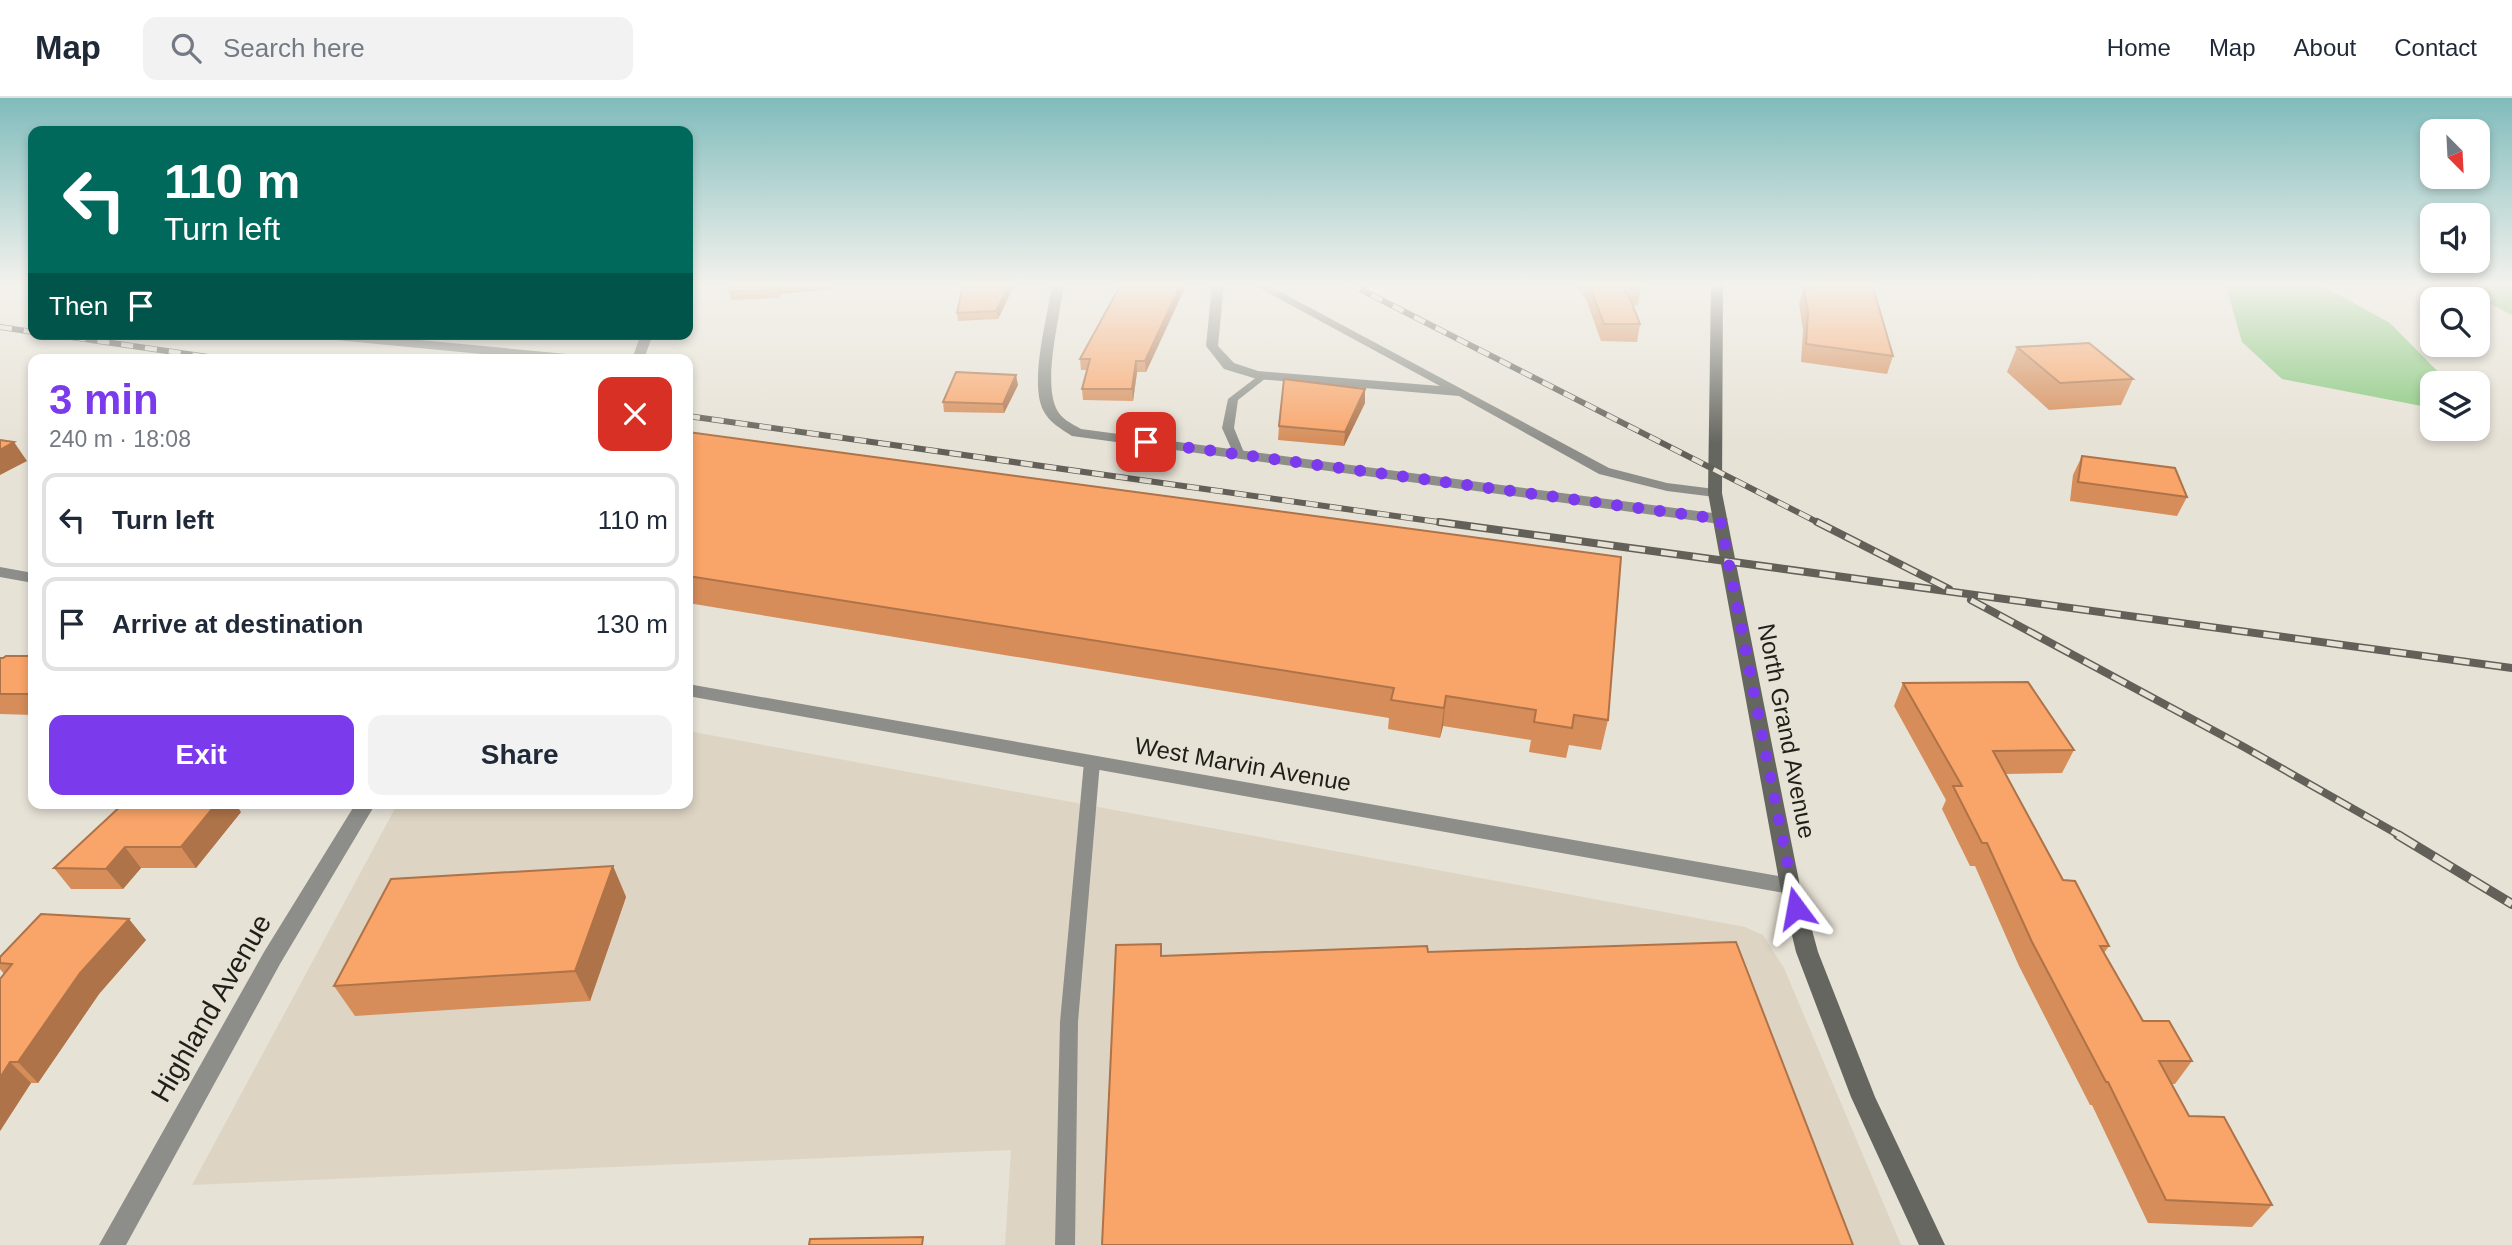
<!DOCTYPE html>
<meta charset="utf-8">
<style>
body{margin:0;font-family:Helvetica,sans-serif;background:#f2f2f3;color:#1f2937;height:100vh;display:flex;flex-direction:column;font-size:26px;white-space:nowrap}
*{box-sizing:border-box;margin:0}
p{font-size:23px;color:#747a83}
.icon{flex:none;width:38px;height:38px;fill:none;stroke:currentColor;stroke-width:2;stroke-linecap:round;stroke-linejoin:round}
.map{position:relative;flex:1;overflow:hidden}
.side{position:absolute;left:28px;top:256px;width:665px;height:455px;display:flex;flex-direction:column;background:#fff;border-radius:14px;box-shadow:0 4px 10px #0003}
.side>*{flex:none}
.banner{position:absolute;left:28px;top:28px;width:665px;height:214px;border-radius:14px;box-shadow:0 4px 10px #0003;background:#00695c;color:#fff;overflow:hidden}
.needle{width:46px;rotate:156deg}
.controls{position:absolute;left:2420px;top:21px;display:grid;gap:14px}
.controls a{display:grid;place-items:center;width:70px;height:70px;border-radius:14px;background:#fff;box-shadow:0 4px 10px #0003;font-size:35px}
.pin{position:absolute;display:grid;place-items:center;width:60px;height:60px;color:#fff;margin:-30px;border-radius:14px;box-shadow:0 4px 10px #0006}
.me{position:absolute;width:77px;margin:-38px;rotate:347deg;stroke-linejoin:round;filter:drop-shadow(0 0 5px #0008)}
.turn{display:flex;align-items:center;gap:24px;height:147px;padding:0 21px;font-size:32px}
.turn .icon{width:91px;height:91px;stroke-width:2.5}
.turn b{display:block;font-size:49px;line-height:60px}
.then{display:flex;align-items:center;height:66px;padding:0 21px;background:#0003;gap:14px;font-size:26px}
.round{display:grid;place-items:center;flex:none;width:74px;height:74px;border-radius:14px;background:#f2f2f3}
.overview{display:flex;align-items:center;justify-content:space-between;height:119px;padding:0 21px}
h1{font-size:42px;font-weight:700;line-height:52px;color:#7c3aed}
.cta{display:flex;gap:14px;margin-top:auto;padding:14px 21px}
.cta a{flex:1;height:80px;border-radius:14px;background:#7c3aed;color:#fff;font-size:28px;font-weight:700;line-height:80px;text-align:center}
.cta a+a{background:#f2f2f3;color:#1f2937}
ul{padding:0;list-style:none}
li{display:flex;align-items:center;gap:21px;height:94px;margin:0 14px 10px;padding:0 7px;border:4px solid #e0e1e3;border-radius:14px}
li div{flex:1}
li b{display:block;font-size:26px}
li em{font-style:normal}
header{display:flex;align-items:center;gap:42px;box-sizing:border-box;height:98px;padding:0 35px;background:#fff;border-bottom:2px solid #e0e1e3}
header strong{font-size:33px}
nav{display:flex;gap:38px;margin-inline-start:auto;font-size:24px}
.search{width:490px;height:63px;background:#f2f2f3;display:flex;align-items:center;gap:18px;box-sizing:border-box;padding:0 24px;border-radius:14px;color:#747a83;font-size:26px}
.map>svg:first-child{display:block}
</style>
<header>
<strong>Map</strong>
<div class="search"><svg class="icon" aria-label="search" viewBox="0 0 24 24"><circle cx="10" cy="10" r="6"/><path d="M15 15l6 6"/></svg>Search here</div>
<nav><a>Home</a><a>Map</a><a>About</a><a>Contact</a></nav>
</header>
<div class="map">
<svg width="2512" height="1147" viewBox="0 0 2512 1147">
<rect width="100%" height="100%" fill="#e7e2d6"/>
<path fill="#ddd4c3" d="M 688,633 L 1745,829 L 1763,837 L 1784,870 L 1901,1147 L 1005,1147 L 1011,1052 L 192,1087 L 398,705 L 688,705 Z"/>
<g fill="#84c77a">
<path d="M 2220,186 L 2319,186 L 2390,225 L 2449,285 L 2432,285 L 2432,310 L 2282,281 L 2242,244 L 2228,195 Z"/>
<path d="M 2482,186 L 2512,186 L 2512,217 L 2487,204 Z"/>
</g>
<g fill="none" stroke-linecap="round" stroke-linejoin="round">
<g fill="#8d8e89" fill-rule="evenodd">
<path d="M 1262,275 L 1267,278 L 1266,280 L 1238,302 L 1234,330 L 1245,357 L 1243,359 L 1235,359 L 1222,330 L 1228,301 Z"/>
<path d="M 1092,659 L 1097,660 L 1100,664 L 1078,924 L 1075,1147 L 1055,1147 L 1060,924 L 1084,664 L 1087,660 Z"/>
</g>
<g fill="#8d8e89" fill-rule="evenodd">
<path d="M 1052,186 L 1064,186 C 1060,219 1043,280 1056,310 C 1060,320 1072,326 1081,331 L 1720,416 L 1728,421 L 1720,426 L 1072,338 C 1061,331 1049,324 1043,312 C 1029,283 1048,218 1052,186 Z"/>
<path d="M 1212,186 L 1224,186 L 1218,248 L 1234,265 L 1258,273 L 1440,288 L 1252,186 L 1266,186 L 1609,370 L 1667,385 L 1715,391 L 1722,395 L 1715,399 L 1667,393 L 1599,376 L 1459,298 L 1257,281 L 1224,271 L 1206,248 Z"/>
<path d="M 309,236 L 357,236 L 577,257 L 583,261 L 534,261 L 315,240 Z"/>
<path d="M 641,236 L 653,236 L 644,261 L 632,261 Z"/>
<path d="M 356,705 L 376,705 L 280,866 L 126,1147 L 99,1147 L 264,854 Z"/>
</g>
<g fill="#8d8e89" fill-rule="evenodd">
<path d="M 0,469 L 33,475 L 33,485 L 0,479 Z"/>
<path d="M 688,586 L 1790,780 L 1797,782 L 1800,788 L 1797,794 L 1790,796 L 688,598 Z"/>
</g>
<path fill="#65665f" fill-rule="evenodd" d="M 1711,186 L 1723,186 L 1722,395 L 1800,788 L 1818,854 L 1875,999 L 1945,1147 L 1919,1147 L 1851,999 L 1796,854 L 1780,788 L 1708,395 Z"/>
<defs>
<g id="rail-far2">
<path d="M 1350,186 L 1821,426"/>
<path d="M 0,229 L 33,234"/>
<path d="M 50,236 L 222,261"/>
<path d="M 688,318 L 1452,426"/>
</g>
<g id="rail-far1">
<path d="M 1439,424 L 2512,570"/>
<path d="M 1817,424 L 1949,491"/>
<path d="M 1971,502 L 2244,649 L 2401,738"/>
</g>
<path id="rail" d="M 2398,737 L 2512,806"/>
</defs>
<use href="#rail-far2" stroke="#636059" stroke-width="6"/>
<use href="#rail-far1" stroke="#636059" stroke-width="8"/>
<use href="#rail" stroke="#636059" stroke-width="10"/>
<use href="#rail-far2" stroke="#e7e2d6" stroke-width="4.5" stroke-dasharray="12" stroke-linecap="butt"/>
<use href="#rail-far1" stroke="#e7e2d6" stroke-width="5" stroke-dasharray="16" stroke-linecap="butt"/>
<use href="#rail" stroke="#e7e2d6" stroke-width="7" stroke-dasharray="21" stroke-linecap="butt"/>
</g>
<g fill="#d68d59">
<path d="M 732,186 L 831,186 L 831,191 L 780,196 L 779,200 L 731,202 L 729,194 Z"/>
<path d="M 1015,186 L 998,221 L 958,223 L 957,215 Z"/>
<path d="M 1573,186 L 1637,186 L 1641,190 L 1638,207 L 1633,208 L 1640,226 L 1637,244 L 1601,243 L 1586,201 Z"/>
<path d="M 1802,186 L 1872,186 L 1893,258 L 1887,276 L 1801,264 L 1803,232 L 1799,206 L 1803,191 Z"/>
<path d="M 1184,192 L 1146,274 L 1137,274 L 1133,303 L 1083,302 L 1082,291 L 1087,272 L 1081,272 L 1080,261 Z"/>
<path d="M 2017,249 L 2133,281 L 2121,307 L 2049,312 L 2007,274 Z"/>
<path d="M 1018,287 L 1004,315 L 944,314 L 943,304 Z"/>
<path d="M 1365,305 L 1344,348 L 1278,342 L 1279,328 Z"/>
<path d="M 688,334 L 1608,622 L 1601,652 L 1569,647 L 1566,660 L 1529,654 L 1531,642 L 1443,628 L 1440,640 L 1388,631 L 1389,620 L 688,505 Z"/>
<path d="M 2082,358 L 2187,399 L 2177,418 L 2070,403 L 2073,377 Z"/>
<path d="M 33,558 L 33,617 L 0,616 L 0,560 Z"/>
<path d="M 1903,585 L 2074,652 L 2062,675 L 2005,676 L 2063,782 L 2109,848 L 2104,855 L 2143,923 L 2192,963 L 2175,986 L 2172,986 L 2189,1018 L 2272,1107 L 2252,1129 L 2148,1125 L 2092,1007 L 2090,1007 L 2019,868 L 1975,768 L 1970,768 L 1942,711 L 1946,702 L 1894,608 Z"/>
<path d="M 241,714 L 196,770 L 141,770 L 123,791 L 71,791 L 54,770 Z"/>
<path d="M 613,768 L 626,799 L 590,903 L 355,918 L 334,888 Z"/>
<path d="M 146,842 L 99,896 L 38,985 L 31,985 L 0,1033 L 0,881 L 4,876 L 0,871 L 0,859 Z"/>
</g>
<g fill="#ae7349">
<path d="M 793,186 L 831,186 L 831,191 L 780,196 L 779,200 L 777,191 L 778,187 Z"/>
<path d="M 1010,186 L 1015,186 L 998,221 L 996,213 Z"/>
<path d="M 1181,186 L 1184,186 L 1184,192 L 1146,274 L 1145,263 Z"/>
<path d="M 1136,263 L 1137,274 L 1133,303 L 1132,291 Z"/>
<path d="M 1016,277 L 1018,287 L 1004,315 L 1003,306 Z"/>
<path d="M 1365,291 L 1365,305 L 1344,348 L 1345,334 Z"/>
<path d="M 14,344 L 27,363 L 0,377 L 0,352 Z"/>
<path d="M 1446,598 L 1443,628 L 1440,640 L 1444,610 Z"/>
<path d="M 217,705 L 235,705 L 241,714 L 196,770 L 181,749 Z"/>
<path d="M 125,749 L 141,770 L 123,791 L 106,771 Z"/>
<path d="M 613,768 L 626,799 L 590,903 L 575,873 Z"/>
<path d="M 129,821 L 146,842 L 99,896 L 38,985 L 18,964 L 80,875 Z"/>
<path d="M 10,964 L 31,985 L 0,1033 L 0,980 Z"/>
</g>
<g fill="#f9a468" stroke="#ae7349" stroke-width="2">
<path d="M 732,186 L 793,186 L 778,187 L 777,191 L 729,194 Z"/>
<path d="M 963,186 L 1010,186 L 996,213 L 957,215 Z"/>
<path d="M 1121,186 L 1181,186 L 1145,263 L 1136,263 L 1132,291 L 1082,291 L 1090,261 L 1080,261 Z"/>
<path d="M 1589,186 L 1637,186 L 1641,190 L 1623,192 L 1629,198 L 1640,226 L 1604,226 Z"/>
<path d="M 1810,186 L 1872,186 L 1893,258 L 1806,246 L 1808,214 L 1803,189 L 1812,190 Z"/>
<path d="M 2089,245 L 2133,281 L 2060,285 L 2017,249 Z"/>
<path d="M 956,274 L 1016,277 L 1003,306 L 943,304 Z"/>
<path d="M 1284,281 L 1365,291 L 1345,334 L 1279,328 Z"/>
<path d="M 688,334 L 1621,459 L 1608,622 L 1574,617 L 1572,630 L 1534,624 L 1536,612 L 1446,598 L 1444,610 L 1391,602 L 1394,590 L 688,478 Z"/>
<path d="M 0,342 L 14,344 L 0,352 Z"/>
<path d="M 2082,358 L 2175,370 L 2187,399 L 2078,384 Z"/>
<path d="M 6,558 L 33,558 L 33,596 L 0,596 L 0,560 L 3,560 Z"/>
<path d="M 2028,584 L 2074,652 L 1993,653 L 2063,782 L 2075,783 L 2109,848 L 2100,848 L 2143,923 L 2169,923 L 2192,963 L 2159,963 L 2189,1018 L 2224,1019 L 2272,1107 L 2166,1102 L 2108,984 L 2106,984 L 2032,844 L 1987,745 L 1982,745 L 1953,688 L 1962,688 L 1903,585 Z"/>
<path d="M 124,705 L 217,705 L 181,749 L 125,749 L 106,771 L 54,770 Z"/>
<path d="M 613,768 L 575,873 L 334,888 L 391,781 Z"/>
<path d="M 41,816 L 129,821 L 80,875 L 18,964 L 10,964 L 0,980 L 0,881 L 12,866 L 0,865 L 0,859 Z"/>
<path d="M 1736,844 L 1853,1147 L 1102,1147 L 1116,847 L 1161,846 L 1161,858 L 1427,848 L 1428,854 Z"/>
<path d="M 923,1139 L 922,1147 L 809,1147 L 810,1141 Z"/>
</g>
<linearGradient id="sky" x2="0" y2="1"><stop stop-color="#80bcbc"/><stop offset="0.54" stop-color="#f4f2ed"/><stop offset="1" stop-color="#f4f2ed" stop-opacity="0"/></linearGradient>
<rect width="2512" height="346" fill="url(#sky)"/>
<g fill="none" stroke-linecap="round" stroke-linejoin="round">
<path stroke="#7c3aed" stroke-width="12" stroke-dasharray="0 21.6" d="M 1146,344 L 1720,421 L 1796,810"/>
</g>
<g text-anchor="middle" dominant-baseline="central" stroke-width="5" stroke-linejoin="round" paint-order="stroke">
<g font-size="24" fill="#201e19" stroke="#e7e2d6">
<text transform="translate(1787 633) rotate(79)">North Grand Avenue</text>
<text transform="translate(1243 666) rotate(10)">West Marvin Avenue</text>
</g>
<g font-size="28" fill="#201e19" stroke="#e7e2d6">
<text transform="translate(211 910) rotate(-60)">Highland Avenue</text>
</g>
</g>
</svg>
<div class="controls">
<a><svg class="needle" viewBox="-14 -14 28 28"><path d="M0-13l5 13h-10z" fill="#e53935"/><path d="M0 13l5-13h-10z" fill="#747a83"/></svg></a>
<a><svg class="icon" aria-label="sound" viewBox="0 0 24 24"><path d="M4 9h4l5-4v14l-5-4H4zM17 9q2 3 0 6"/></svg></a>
<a><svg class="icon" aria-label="search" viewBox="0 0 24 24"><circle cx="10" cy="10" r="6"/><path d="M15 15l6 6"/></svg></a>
<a><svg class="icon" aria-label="layers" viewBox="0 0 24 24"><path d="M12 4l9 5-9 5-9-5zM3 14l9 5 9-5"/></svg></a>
</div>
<div class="pin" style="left:1146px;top:344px;background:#d93025"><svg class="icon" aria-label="arrive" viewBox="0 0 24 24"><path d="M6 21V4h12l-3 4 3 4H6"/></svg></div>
<svg class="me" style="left:1796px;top:810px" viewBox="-20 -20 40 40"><path d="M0-17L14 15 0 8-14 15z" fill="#7c3aed" stroke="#fff" stroke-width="4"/></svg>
<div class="banner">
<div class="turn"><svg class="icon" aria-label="left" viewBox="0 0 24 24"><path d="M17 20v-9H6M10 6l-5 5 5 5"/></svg><div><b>110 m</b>Turn left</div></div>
<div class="then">Then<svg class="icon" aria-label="arrive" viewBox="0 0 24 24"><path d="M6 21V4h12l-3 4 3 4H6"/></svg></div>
</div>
<section class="side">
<div class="overview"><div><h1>3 min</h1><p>240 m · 18:08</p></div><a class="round" style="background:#d93025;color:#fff"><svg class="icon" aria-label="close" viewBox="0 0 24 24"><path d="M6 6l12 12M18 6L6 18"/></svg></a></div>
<ul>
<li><svg class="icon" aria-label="left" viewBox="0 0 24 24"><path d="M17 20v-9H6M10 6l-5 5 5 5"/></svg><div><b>Turn left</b></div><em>110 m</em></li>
<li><svg class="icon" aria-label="arrive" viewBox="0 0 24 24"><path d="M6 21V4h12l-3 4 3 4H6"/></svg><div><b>Arrive at destination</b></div><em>130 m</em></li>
</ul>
<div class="cta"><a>Exit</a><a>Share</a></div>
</section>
</div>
